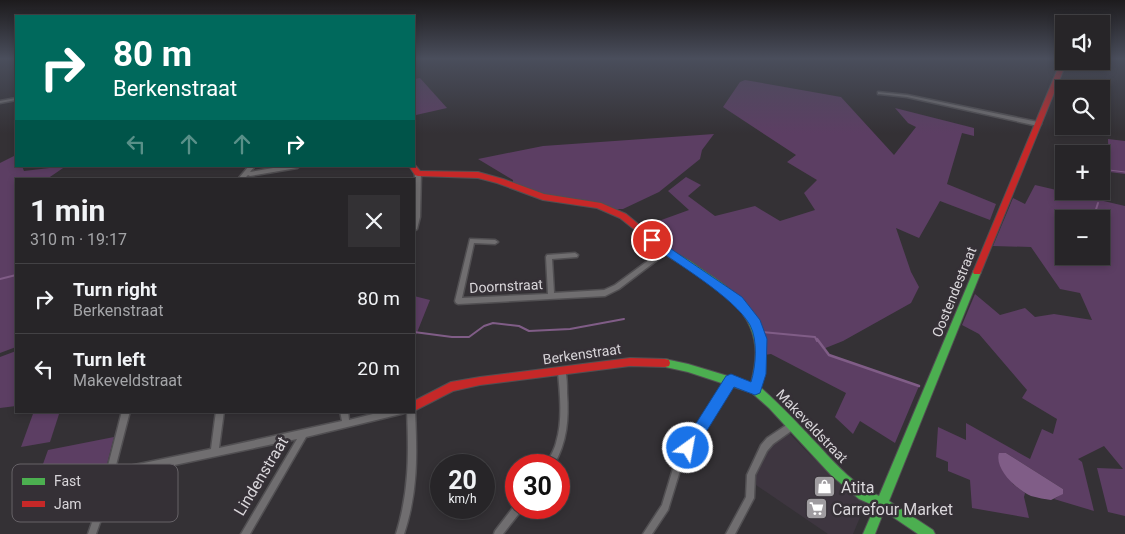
<!DOCTYPE html>
<meta charset="utf-8">
<style>
body{margin:0;font-family:Roboto,sans-serif;background:#333134;color:#f1f3f6;height:100vh;display:flex;flex-direction:column;font-size:19px;white-space:nowrap}
*{box-sizing:border-box;margin:0}
p{font-size:16px;color:#a4a5a8}
.icon{flex:none;width:28px;height:28px;fill:none;stroke:currentColor;stroke-width:2;stroke-linecap:round;stroke-linejoin:round}
.map{position:relative;flex:1;overflow:hidden}
.sheet{position:absolute;left:15px;top:178px;width:400px;height:235px;display:flex;flex-direction:column;background:#272528;border-radius:0px;box-shadow:0 2px 8px #0003,0 0 0 1px #434245}
.sheet>*{flex:none}
.banner{position:absolute;left:15px;top:15px;width:400px;height:152px;border-radius:0px;box-shadow:0 2px 8px #0003,0 0 0 1px #434245;background:#00695c;color:#fff;overflow:hidden}
.tools{position:absolute;left:1055px;top:15px;display:grid;gap:10px}
.tools a{display:grid;place-items:center;width:55px;height:55px;border-radius:0px;background:#272528;box-shadow:0 2px 8px #0003,0 0 0 1px #434245;font-size:25px}
.speed{position:absolute;left:430px;top:454px;display:flex;gap:10px;font-size:25px;font-weight:700;text-align:center}
.speed>*{display:grid;place-content:center;width:65px;height:65px;border-radius:50%;background:#272528;box-shadow:0 2px 8px #0003,0 0 0 1px #434245;line-height:1}
.speed small{font-size:12px;font-weight:400}
.speed .limit{border:8px solid #d22;background:#fff;color:#111}
.pin{position:absolute;display:grid;place-items:center;width:42px;height:42px;color:#fff;margin:-21px;border:2px solid #fff;border-radius:50%;box-shadow:0 1px 5px #0007}
.me{position:absolute;width:55px;margin:-28px;rotate:32deg;stroke-linejoin:round;filter:drop-shadow(0 0 4px #0008)}
.turn{display:flex;align-items:center;gap:18px;height:105px;padding:0 15px;font-size:22px}
.turn .icon{width:65px;height:65px;stroke-width:2.5}
.turn b{display:block;font-size:35px;line-height:42px}
.lanes{display:flex;align-items:center;height:48px;padding:0 15px;background:#0003;justify-content:center;gap:25px;direction:ltr}
.lanes .off{opacity:.35}
.round{display:grid;place-items:center;flex:none;width:52px;height:52px;border-radius:0px;background:#333134}
.headline{display:flex;align-items:center;justify-content:space-between;height:85px;padding:0 15px}
h1{font-size:30px;font-weight:700;line-height:38px}
ul{padding:0;list-style:none}
li{display:flex;align-items:center;gap:15px;height:70px;padding:0 15px;border-top:1px solid #434245}
li div{flex:1}
li b{display:block;font-size:19px}
li em{font-style:normal}
.map>svg:first-child{display:block}
</style>
<div class="map">
<svg width="1125" height="534" viewBox="0 0 1125 534">
<rect width="100%" height="100%" fill="#343135"/>
<path fill="#3e3640" d="M 785,434 L 790,434 L 810,455 L 866,503 L 853,534 L 828,534 L 756,485 L 753,475 L 772,443 Z"/>
<g fill="#5c3e63" fill-rule="evenodd">
<path d="M 420,78 L 447,108 L 416,115 L 414,111 L 414,79 Z"/>
<path d="M 745,80 L 841,97 L 894,155 L 916,127 L 908,123 L 895,108 L 974,128 L 974,136 L 962,133 L 947,184 L 996,204 L 990,220 L 940,201 L 919,238 L 896,228 L 911,272 L 919,287 L 911,303 L 843,341 L 823,349 L 829,355 L 919,386 L 895,443 L 860,421 L 853,434 L 835,417 L 846,393 L 771,354 L 764,355 C 762,330 758,318 741,299 L 663,244 L 642,227 L 689,210 L 668,191 L 686,177 L 701,185 L 688,196 L 715,216 L 755,206 L 780,221 L 815,210 L 804,193 L 817,180 L 787,162 L 796,155 L 723,107 L 740,82 Z"/>
<path d="M 714,134 L 702,150 L 700,159 L 659,192 L 623,209 L 616,209 L 584,200 L 549,196 L 513,185 L 513,180 L 478,159 L 543,146 Z"/>
<path d="M 1108,139 L 1125,141 L 1125,174 L 1109,172 Z"/>
<path d="M 16,155 L 16,166 L 22,166 L 24,171 L 66,166 L 47,179 L 16,179 L 16,347 L 0,353 L 0,163 Z"/>
<path d="M 1035,185 L 1125,206 L 1125,516 L 1108,512 L 1097,468 L 1123,469 L 1104,446 L 1078,459 L 1082,462 L 1094,511 L 1054,499 L 1062,494 L 1063,489 L 1006,453 L 999,453 L 1013,484 L 1025,493 L 1024,497 L 1029,518 L 972,508 L 970,480 L 948,471 L 948,462 L 936,457 L 938,427 L 966,440 L 966,423 L 1030,459 L 1042,429 L 1053,434 L 1057,419 L 1022,398 L 1027,390 L 979,334 L 962,325 L 975,294 L 1000,315 L 1025,308 L 1035,317 L 1054,314 L 1092,320 L 1080,293 L 1060,289 L 1031,247 L 993,246 L 1013,198 L 1025,204 ZM 1064,219 L 1101,219 L 1101,256 L 1064,256 Z"/>
<path d="M 414,296 L 430,300 L 416,335 L 414,334 Z"/>
<path d="M 16,351 L 16,406 L 0,408 L 0,357 Z"/>
<path d="M 34,411 L 60,411 L 50,442 L 21,447 Z"/>
<path d="M 114,437 L 106,468 C 83,471 37,468 34,496 L 39,499 L 31,516 L 14,518 L 30,480 L 20,482 L 27,467 L 43,464 L 48,450 Z"/>
</g>
<path fill="#805d87" d="M 999,453 L 1006,453 L 1063,489 L 1063,494 L 1051,500 C 1045,499 1038,498 1031,496 C 1017,490 994,469 999,453 Z"/>
<g fill="none" stroke-linecap="round" stroke-linejoin="round">
<path stroke="#805d87" stroke-width="1" d="M 1104,185 L 1109,170 L 1125,172"/>
<g stroke="#805d87" stroke-width="2">
<path d="M 1101,195 L 1105,183"/>
<path d="M 1093,219 L 1098,203"/>
<path d="M 0,279 L 16,275"/>
<path d="M 414,332 L 452,337 L 469,337 L 484,326 L 493,323 L 519,326 L 529,331 L 570,329 L 624,319"/>
<path d="M 762,332 L 815,337 L 817,341"/>
</g>
<path stroke="#805d87" stroke-width="2.5" d="M 817,339 L 829,355 L 919,386"/>
<defs>
<g id="street">
<path d="M 878,92 L 907,95 L 1038,122 L 1041,124 L 1038,126 L 907,97 L 880,94 L 878,94 Z"/>
<path d="M 16,98 L 16,100 L 0,103 L 0,101 Z"/>
<path d="M 249,166 L 255,166 L 250,172 L 285,166 L 300,166 L 297,168 L 250,176 L 248,175 L 244,179 L 238,179 Z"/>
<path d="M 418,171 L 421,173 L 420,217 L 417,229 L 414,231 L 415,173 Z"/>
<path d="M 470,239 L 495,240 L 498,242 L 495,244 L 474,243 L 462,298 L 548,294 L 546,257 L 547,255 L 575,253 L 578,255 L 577,257 L 552,259 L 554,293 L 604,290 L 615,285 L 664,249 L 668,249 L 669,251 L 619,289 L 605,296 L 458,304 L 456,303 L 455,301 Z"/>
<path d="M 562,369 L 565,370 C 567,377 567,385 567,393 C 569,419 567,442 554,465 L 546,465 C 549,458 554,451 556,443 C 563,420 560,395 558,372 L 559,370 Z"/>
<path d="M 731,377 L 734,378 L 735,380 L 734,382 L 682,464 L 668,510 L 652,534 L 643,534 L 662,505 L 676,459 L 728,378 Z"/>
<path d="M 414,409 L 415,411 C 417,455 418,492 404,534 L 396,534 C 409,492 409,455 407,411 L 414,411 Z"/>
<path d="M 122,411 L 130,411 L 115,469 L 211,449 L 216,411 L 224,411 L 219,448 L 342,421 L 340,411 L 348,411 L 349,420 L 385,411 L 405,411 L 404,413 L 401,414 L 306,437 L 250,534 L 241,534 L 297,439 L 113,478 L 106,505 L 96,534 L 88,534 L 98,505 Z"/>
<path d="M 791,422 L 794,423 L 795,426 L 794,429 L 773,444 L 767,451 L 755,475 L 754,498 L 735,534 L 726,534 L 746,497 L 747,475 L 761,445 L 767,438 Z"/>
<path d="M 515,505 L 516,505 L 516,508 L 522,508 L 521,511 L 503,534 L 494,534 L 495,531 Z"/>
</g>
<path id="fast" d="M 672,252 C 685,256 697,266 709,274 C 737,292 765,317 765,353 C 765,364 763,376 760,387 C 782,406 801,427 820,447 C 837,466 856,486 879,496 L 973,272 L 974,270 L 980,270 L 981,272 L 889,501 L 933,530 L 935,534 L 918,534 L 884,511 L 875,534 L 863,534 L 875,506 L 859,499 L 831,475 L 769,408 L 752,393 L 688,372 L 661,366 L 660,363 L 661,360 L 665,359 L 688,364 L 751,383 C 754,371 757,358 755,345 C 750,301 702,278 669,257 L 668,255 Z"/>
<g id="jam">
<path d="M 1064,59 L 1064,61 L 1067,61 L 981,272 L 980,274 L 974,274 L 973,272 L 1061,61 Z"/>
<path d="M 414,164 L 420,171 L 478,172 L 503,179 L 544,194 L 601,203 L 626,214 L 676,255 L 675,257 L 669,257 L 620,218 L 597,208 L 543,200 L 497,183 L 478,178 L 418,176 L 415,175 L 409,166 L 414,166 Z"/>
<path d="M 630,358 L 665,359 L 669,360 L 670,363 L 669,366 L 665,367 L 630,366 L 480,385 L 453,391 L 414,411 L 414,401 L 451,382 L 480,377 Z"/>
</g>
</defs>
<use href="#street" stroke="#514f52" stroke-width="3"/>
<use href="#fast" stroke="#514f52" stroke-width="2"/>
<use href="#jam" stroke="#514f52" stroke-width="2"/>
<use href="#street" fill="#706e70" fill-rule="evenodd"/>
<use href="#fast" fill="#4caf50" fill-rule="evenodd"/>
<use href="#jam" fill="#c62828" fill-rule="evenodd"/>
</g>
<linearGradient id="sky" x2="0" y2="1"><stop stop-color="#1d1b1d"/><stop offset="0.44" stop-color="#4a4e5c"/><stop offset="1" stop-color="#4a4e5c" stop-opacity="0"/></linearGradient>
<rect width="1125" height="133" fill="url(#sky)"/>
<path fill="#1a73e8" stroke="#114b97" d="M 652,236 L 742,297 L 760,320 L 767,339 L 766,374 L 760,393 L 755,395 L 734,387 L 693,453 L 688,455 L 683,453 L 681,448 L 683,444 L 726,376 L 731,374 L 751,382 C 756,366 758,340 750,325 C 734,297 676,263 648,243 L 647,240 Z"/>
<defs>
<symbol id="shop-square" viewBox="-11 -11 22 22"><rect x="-9" y="-9" width="18" height="18" rx="4" fill="#9f9ca0" stroke="#353036"/><path d="M-5-2.5h2.3a2.7 3.5 0 0 1 5.4 0H5L5.5 6h-11ZM-1.5-2.5h3a1.5 2.3 0 0 0-3 0Z" fill="#fff"/></symbol>
<symbol id="supermarket-square" viewBox="-11 -11 22 22"><rect x="-9" y="-9" width="18" height="18" rx="4" fill="#9f9ca0" stroke="#353036"/><path d="M-6-5.5h2.5l.6 2H6L4.5 2H-2.5L-4.4-4H-6ZM-1.5 3.2a1.3 1.3 0 1 0 .1 0ZM3 3.2a1.3 1.3 0 1 0 .1 0Z" fill="#fff"/></symbol>
</defs>
<g fill-rule="evenodd">
<use href="#shop-square" x="812" y="474" width="25" height="25"/>
<use href="#supermarket-square" x="804" y="496" width="25" height="25"/>
</g>
<g text-anchor="middle" dominant-baseline="central" stroke-width="5" stroke-linejoin="round" paint-order="stroke">
<g font-size="14" fill="#d9d6da" stroke="#353036">
<text transform="translate(506 286) rotate(-3)">Doornstraat</text>
<text transform="translate(954 292) rotate(-68)">Oostendestraat</text>
<text transform="translate(582 354) rotate(-8)">Berkenstraat</text>
<text transform="translate(812 426) rotate(46)">Makeveldstraat</text>
</g>
<g font-size="16" fill="#d9d6da" stroke="#353036">
<text transform="translate(261 476) rotate(-59)">Lindenstraat</text>
</g>
<g font-size="16" fill="#d9d6da" stroke="#353036" text-anchor="start">
<text x="841" y="487">Atita</text>
<text x="832" y="509">Carrefour Market</text>
</g>
</g>
<rect x="12" y="464" width="166" height="58" rx="8" fill="#353036" stroke="#666267" stroke-width="1"/>
<rect x="22" y="478" width="23" height="7" fill="#4caf50"/>
<rect x="22" y="501" width="23" height="6" fill="#c62828"/>
<g font-size="14" fill="#d9d6da">
<text x="54" y="486">Fast</text>
<text x="54" y="509">Jam</text>
</g>
</svg>
<div class="tools">
<a><svg class="icon" aria-label="sound" viewBox="0 0 24 24"><path d="M4 9h4l5-4v14l-5-4H4zM17 9q2 3 0 6"/></svg></a>
<a><svg class="icon" aria-label="search" viewBox="0 0 24 24"><circle cx="10" cy="10" r="6"/><path d="M15 15l6 6"/></svg></a>
<a>+</a>
<a>−</a>
</div>
<div class="speed"><div>20<small>km/h</small></div><div class="limit">30</div></div>
<div class="pin" style="left:652px;top:240px;background:#d93025"><svg class="icon" aria-label="arrive" viewBox="0 0 24 24"><path d="M6 21V4h12l-3 4 3 4H6"/></svg></div>
<svg class="me" style="left:688px;top:448px" viewBox="-20 -20 40 40"><circle r="17" fill="#1a73e8" stroke="#fff" stroke-width="3"/><path d="M0-11L8 9 0 5-8 9z" fill="#fff"/></svg>
<div class="banner">
<div class="turn"><svg class="icon" aria-label="right" viewBox="0 0 24 24"><path d="M7 20v-9h11M14 6l5 5-5 5"/></svg><div><b>80 m</b>Berkenstraat</div></div>
<div class="lanes"><svg class="icon off" aria-label="left" viewBox="0 0 24 24"><path d="M17 20v-9H6M10 6l-5 5 5 5"/></svg><svg class="icon off" aria-label="ahead" viewBox="0 0 24 24"><path d="M12 20V5M6 11l6-6 6 6"/></svg><svg class="icon off" aria-label="ahead" viewBox="0 0 24 24"><path d="M12 20V5M6 11l6-6 6 6"/></svg><svg class="icon" aria-label="right" viewBox="0 0 24 24"><path d="M7 20v-9h11M14 6l5 5-5 5"/></svg></div>
</div>
<section class="sheet">
<div class="headline"><div><h1>1 min</h1><p>310 m · 19:17</p></div><a class="round"><svg class="icon" aria-label="close" viewBox="0 0 24 24"><path d="M6 6l12 12M18 6L6 18"/></svg></a></div>
<ul>
<li><svg class="icon" aria-label="right" viewBox="0 0 24 24"><path d="M7 20v-9h11M14 6l5 5-5 5"/></svg><div><b>Turn right</b><p>Berkenstraat</p></div><em>80 m</em></li>
<li><svg class="icon" aria-label="left" viewBox="0 0 24 24"><path d="M17 20v-9H6M10 6l-5 5 5 5"/></svg><div><b>Turn left</b><p>Makeveldstraat</p></div><em>20 m</em></li>
</ul>
</section>
</div>
